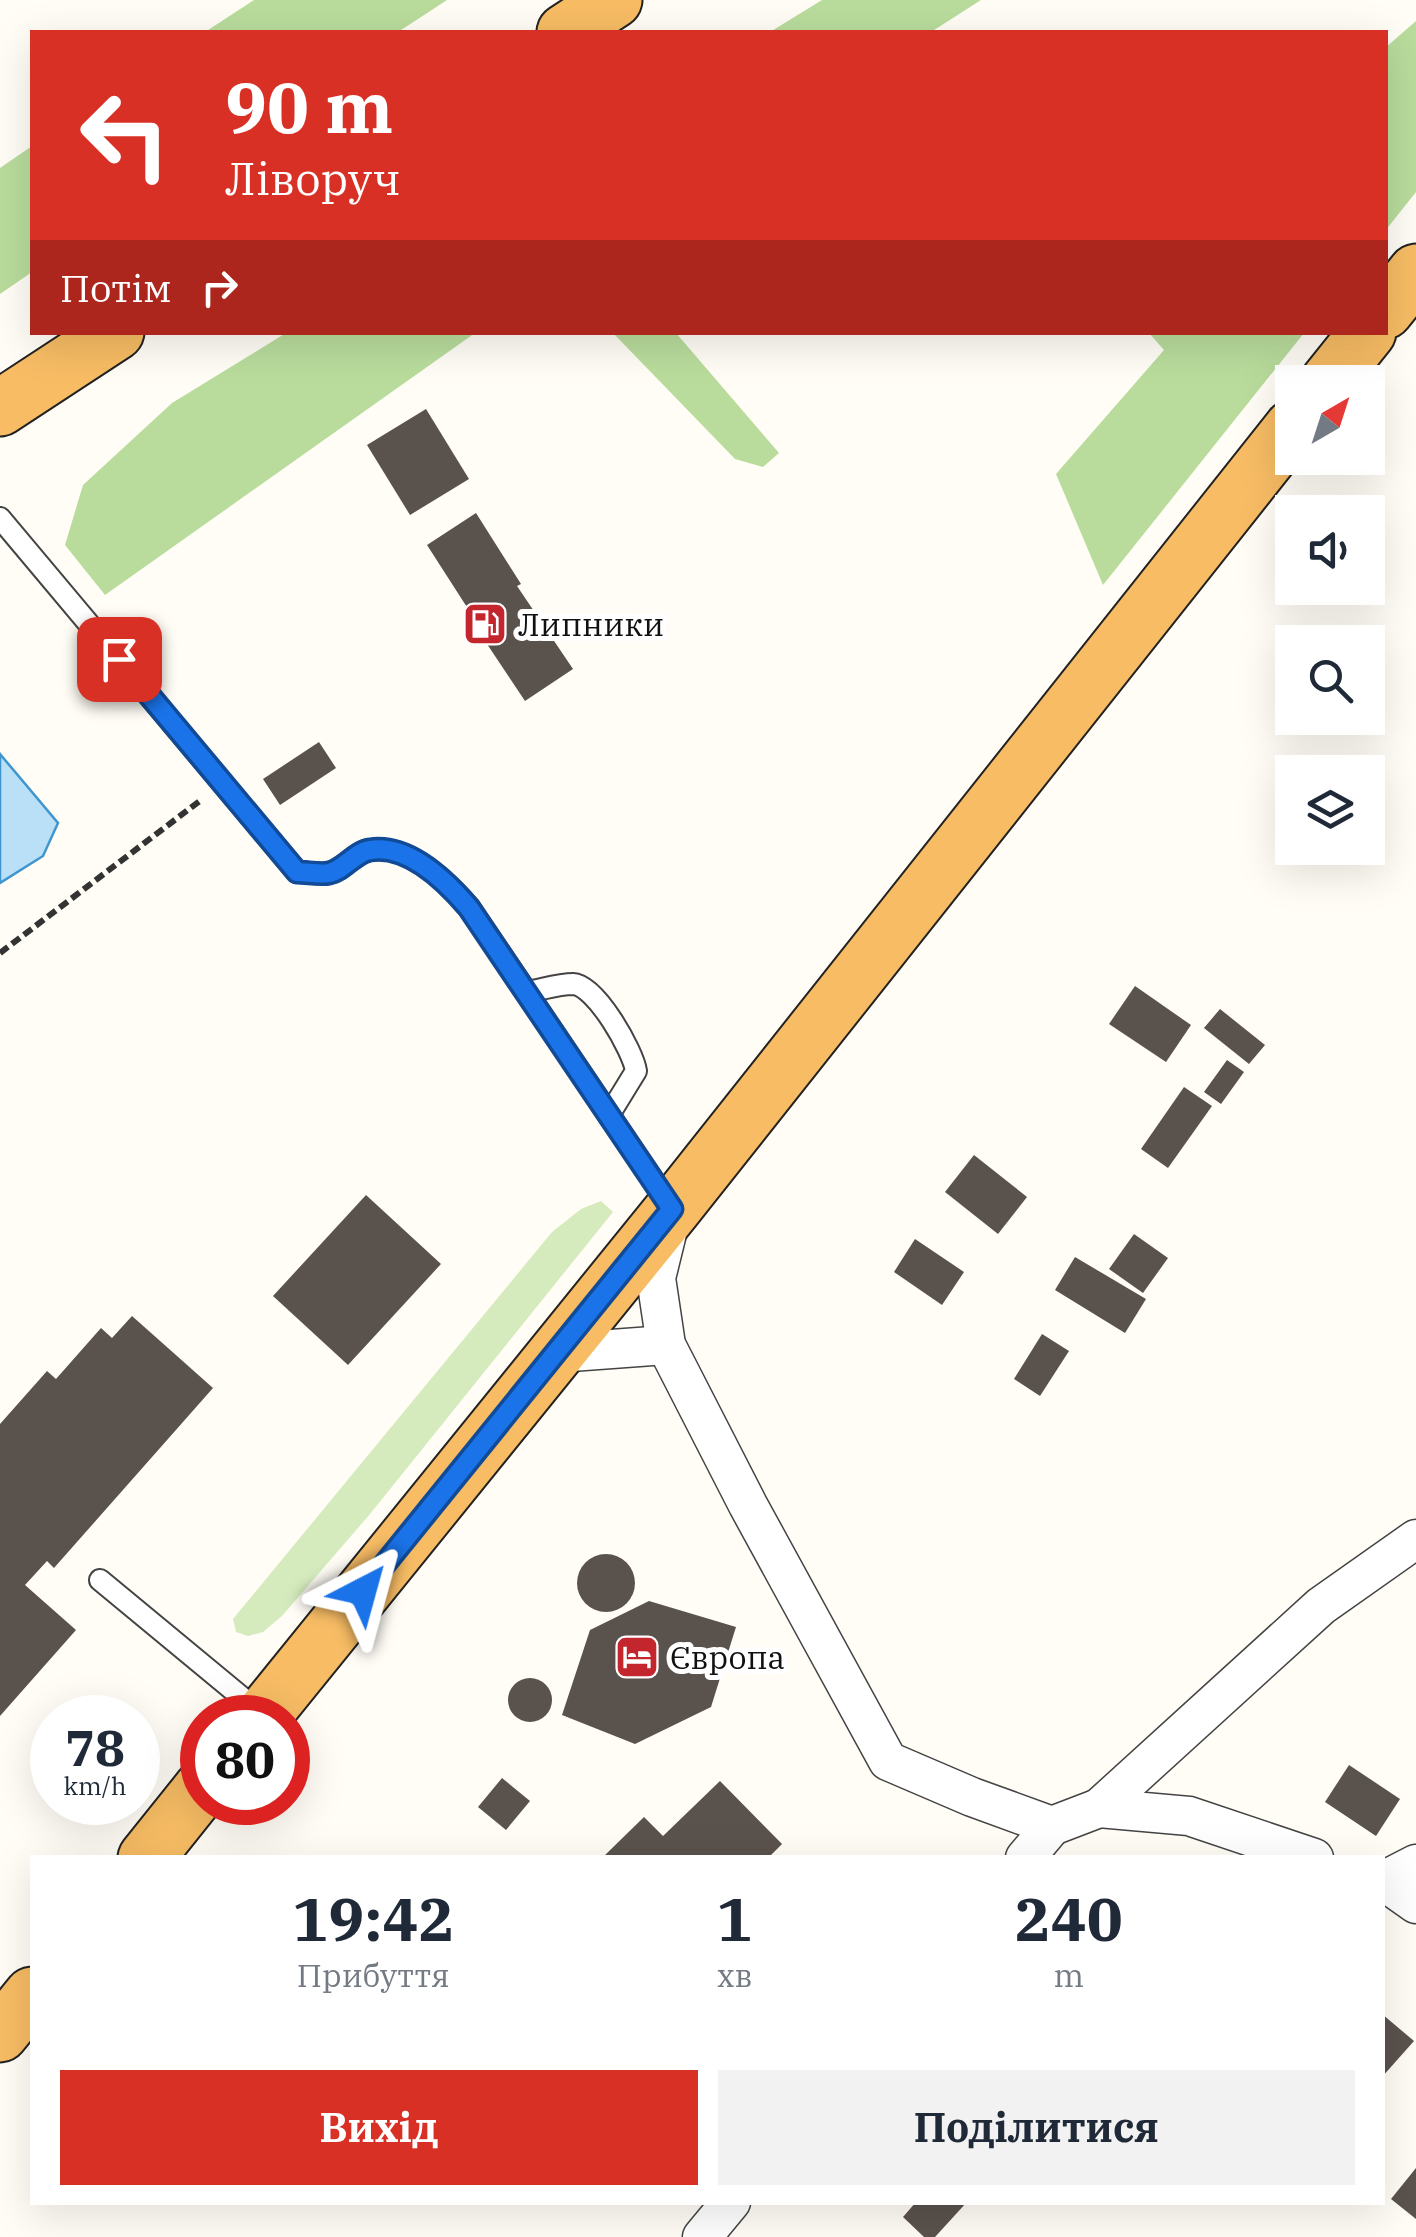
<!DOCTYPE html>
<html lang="uk">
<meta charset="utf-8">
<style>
body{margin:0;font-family:"IBM Plex Serif",serif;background:#f2f2f3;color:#1f2937;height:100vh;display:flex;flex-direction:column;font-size:38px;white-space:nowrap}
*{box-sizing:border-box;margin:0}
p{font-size:32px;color:#747a83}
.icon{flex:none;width:55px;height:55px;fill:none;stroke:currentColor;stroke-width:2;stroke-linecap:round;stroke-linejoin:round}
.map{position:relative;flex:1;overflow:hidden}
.drawer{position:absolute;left:30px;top:1855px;width:1355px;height:350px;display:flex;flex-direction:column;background:#fff;border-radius:0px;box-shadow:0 10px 40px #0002}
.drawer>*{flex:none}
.top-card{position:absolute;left:30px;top:30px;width:1358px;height:305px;border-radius:0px;box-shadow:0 10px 40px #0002;background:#d93025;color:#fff;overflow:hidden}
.needle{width:65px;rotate:39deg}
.fabs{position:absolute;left:1275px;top:365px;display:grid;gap:20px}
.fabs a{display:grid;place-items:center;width:110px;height:110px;border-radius:0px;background:#fff;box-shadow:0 10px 40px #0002;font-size:50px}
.speed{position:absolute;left:30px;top:1695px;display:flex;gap:20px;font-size:50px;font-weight:700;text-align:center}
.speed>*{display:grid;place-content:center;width:130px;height:130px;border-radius:50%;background:#fff;box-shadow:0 10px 40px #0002;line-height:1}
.speed small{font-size:25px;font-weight:400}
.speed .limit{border:15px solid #d22;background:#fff;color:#111}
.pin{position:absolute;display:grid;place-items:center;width:85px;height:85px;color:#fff;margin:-42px;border-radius:20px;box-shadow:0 5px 15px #0006}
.me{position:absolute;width:110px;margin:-55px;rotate:39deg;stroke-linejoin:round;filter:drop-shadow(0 0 8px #0008)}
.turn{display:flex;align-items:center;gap:35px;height:210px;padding:0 30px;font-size:45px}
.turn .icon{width:130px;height:130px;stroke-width:2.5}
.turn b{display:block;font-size:70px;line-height:85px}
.then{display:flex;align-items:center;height:95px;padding:0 30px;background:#0003;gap:20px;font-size:38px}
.eta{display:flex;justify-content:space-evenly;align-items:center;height:170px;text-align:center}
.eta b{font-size:60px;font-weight:700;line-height:70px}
.button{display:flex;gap:20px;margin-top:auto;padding:20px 30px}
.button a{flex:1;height:115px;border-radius:0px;background:#d93025;color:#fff;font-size:40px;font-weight:700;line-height:115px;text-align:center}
.button a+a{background:#f2f2f3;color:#1f2937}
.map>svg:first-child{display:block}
</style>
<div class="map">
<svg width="1416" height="2237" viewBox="0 0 1416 2237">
<rect width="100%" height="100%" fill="#fffdf5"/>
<path fill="#d5ebbd" d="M 601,1201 L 613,1212 L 370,1514 L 282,1616 L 263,1632 L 248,1636 L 236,1632 L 233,1619 L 552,1232 L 581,1209 Z"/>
<g fill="#b9dc9c">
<path d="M 254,0 L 447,0 L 398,32 L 205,32 Z"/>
<path d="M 822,0 L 981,0 L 931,32 L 770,32 Z"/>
<path d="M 1416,21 L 1416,192 L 1385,231 L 1385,48 Z"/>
<path d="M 32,146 L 32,272 L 0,294 L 0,168 Z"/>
<path d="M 286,333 L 475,333 L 105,595 L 65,545 L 83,485 L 172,403 Z"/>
<path d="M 613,333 L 676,333 L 779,453 L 763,467 L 735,459 Z"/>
<path d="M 1149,333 L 1304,333 L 1103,585 L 1056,474 L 1164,350 Z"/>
</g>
<path fill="#b9e0f7" stroke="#3f96cf" stroke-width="2.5" d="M 0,754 L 58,823 L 43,856 L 0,883 Z"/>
<g fill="#5a524d">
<path d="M 426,409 L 469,479 L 410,515 L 367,445 Z"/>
<path d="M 476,513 L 521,584 L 517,586 L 573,669 L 525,701 L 469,617 L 472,615 L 427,545 Z"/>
<path d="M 319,742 L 336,768 L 280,805 L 263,779 Z"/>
<path d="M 1135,986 L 1191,1025 L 1166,1062 L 1109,1024 Z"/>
<path d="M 1220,1009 L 1265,1045 L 1249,1064 L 1204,1028 Z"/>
<path d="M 1227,1060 L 1244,1072 L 1221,1104 L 1204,1092 Z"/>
<path d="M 1184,1087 L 1212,1106 L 1168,1168 L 1141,1149 Z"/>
<path d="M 974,1155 L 1027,1197 L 998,1234 L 945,1192 Z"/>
<path d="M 366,1195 L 441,1264 L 348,1365 L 273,1296 Z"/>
<path d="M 1134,1234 L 1168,1258 L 1143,1293 L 1109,1269 Z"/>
<path d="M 915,1239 L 964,1272 L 942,1305 L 894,1272 Z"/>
<path d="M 1075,1257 L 1146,1299 L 1125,1333 L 1055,1290 Z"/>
<path d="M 132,1316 L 213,1388 L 54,1568 L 47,1561 L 25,1585 L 76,1630 L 0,1716 L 0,1424 L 47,1371 L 56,1379 L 101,1328 L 112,1338 Z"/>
<path d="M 1042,1334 L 1069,1351 L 1040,1396 L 1014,1379 Z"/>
<circle cx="606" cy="1583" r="29"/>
<path d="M 649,1601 L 736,1627 L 711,1707 L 635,1744 L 562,1715 L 590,1630 Z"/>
<circle cx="530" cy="1700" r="22"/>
<path d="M 1349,1765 L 1400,1799 L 1376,1836 L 1325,1802 Z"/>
<path d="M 502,1778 L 530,1801 L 506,1830 L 478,1807 Z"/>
<path d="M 720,1781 L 782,1844 L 768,1858 L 602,1858 L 644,1817 L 663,1836 Z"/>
<path d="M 1382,2014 L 1414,2041 L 1382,2077 Z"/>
<path d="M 1416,2168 L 1416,2219 L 1391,2199 Z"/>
<path d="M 916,2202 L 967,2202 L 935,2237 L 924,2237 L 903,2217 Z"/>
</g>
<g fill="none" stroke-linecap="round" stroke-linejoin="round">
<defs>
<g id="service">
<path d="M 0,518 L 297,872 C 307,872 320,875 329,873 C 344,870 355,852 370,850 C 408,844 446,881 469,907 L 672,1208"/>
<path d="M 526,992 C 540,990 558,984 573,984 C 596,985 633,1051 636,1071 L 609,1115"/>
<path d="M 100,1580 L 262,1714"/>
</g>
<g id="minor">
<path d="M 669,1225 L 656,1278 L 666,1345 L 748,1505 L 888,1761 L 972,1797 L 1052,1826 L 1099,1808 L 1189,1816 L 1314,1858"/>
<path d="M 557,1353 L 666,1345"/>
<path d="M 1099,1808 L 1321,1606 L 1416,1539"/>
<path d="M 1025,1858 L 1052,1826"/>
<path d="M 1382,1880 L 1416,1904"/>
<path d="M 1383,1881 L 1416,1864"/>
<path d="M 702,2237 L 731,2202"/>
</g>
<g id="trunk">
<path d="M 565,32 L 614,0"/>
<path d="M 1385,311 L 1416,272"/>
<path d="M 1328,382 L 1368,332"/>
<path d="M 0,408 L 116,332"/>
<path d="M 261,1718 L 673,1209 L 1292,428"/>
<path d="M 146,1858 L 202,1788"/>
<path d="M 0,2034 L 32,1995"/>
</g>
</defs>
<use href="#service" stroke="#444" stroke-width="24"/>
<use href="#minor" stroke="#444" stroke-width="41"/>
<use href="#trunk" stroke="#222" stroke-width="59"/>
<path stroke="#333" stroke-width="6" stroke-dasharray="10 5" stroke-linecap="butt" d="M 0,953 L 201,800"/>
<use href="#service" stroke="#fff" stroke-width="20"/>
<use href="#minor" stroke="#fff" stroke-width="38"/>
<use href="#trunk" stroke="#f7bc64" stroke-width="55"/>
</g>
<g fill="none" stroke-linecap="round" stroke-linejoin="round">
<defs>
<path id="route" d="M 119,659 L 297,872 C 307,872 320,875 329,873 C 344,870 355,852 370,850 C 408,844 446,881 469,908 L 672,1209 L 363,1591"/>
</defs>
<use href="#route" stroke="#114b97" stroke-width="25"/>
<use href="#route" stroke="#1a73e8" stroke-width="18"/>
</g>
<defs>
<symbol id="fuel-square" viewBox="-11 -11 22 22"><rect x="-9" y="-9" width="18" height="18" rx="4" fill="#c4262e" stroke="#fff"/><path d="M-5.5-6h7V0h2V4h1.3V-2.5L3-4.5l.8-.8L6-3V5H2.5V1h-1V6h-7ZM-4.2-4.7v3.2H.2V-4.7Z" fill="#fff"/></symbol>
<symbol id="hotel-square" viewBox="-11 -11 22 22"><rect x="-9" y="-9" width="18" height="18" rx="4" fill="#c4262e" stroke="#fff"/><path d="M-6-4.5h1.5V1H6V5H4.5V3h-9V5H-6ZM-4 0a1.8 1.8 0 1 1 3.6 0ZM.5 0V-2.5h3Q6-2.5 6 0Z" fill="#fff"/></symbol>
</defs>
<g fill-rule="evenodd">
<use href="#fuel-square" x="460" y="599" width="50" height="50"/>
<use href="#hotel-square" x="612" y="1632" width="50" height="50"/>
</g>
<g text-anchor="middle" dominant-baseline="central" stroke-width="10" stroke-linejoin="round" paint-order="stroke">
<g font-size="32" fill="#111" stroke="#fff" text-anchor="start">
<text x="518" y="624">Липники</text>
<text x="670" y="1657">Європа</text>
</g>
</g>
</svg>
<div class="fabs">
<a><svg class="needle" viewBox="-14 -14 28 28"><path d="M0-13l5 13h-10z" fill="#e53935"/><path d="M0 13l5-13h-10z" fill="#747a83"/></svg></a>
<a><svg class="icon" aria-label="sound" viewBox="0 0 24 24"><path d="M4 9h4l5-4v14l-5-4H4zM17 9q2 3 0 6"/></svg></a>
<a><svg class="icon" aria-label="search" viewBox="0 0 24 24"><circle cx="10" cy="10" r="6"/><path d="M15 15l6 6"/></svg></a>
<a><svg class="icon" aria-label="layers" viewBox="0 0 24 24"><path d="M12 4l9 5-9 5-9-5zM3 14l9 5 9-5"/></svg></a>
</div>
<div class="speed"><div>78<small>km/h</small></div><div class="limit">80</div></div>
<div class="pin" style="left:119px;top:659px;background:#d93025"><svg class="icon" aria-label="arrive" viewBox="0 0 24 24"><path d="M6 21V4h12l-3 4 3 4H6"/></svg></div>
<svg class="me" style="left:363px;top:1591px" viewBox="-20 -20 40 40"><path d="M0-17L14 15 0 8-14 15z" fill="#1a73e8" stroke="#fff" stroke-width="4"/></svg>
<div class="top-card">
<div class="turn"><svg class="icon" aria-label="left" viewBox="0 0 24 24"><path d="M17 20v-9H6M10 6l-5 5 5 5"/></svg><div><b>90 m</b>Ліворуч</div></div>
<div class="then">Потім<svg class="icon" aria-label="right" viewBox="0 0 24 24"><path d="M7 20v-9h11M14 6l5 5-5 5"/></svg></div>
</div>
<section class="drawer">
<div class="eta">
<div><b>19:42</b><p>Прибуття</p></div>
<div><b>1</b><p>хв</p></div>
<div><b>240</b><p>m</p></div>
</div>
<div class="button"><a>Вихід</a><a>Поділитися</a></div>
</section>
</div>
